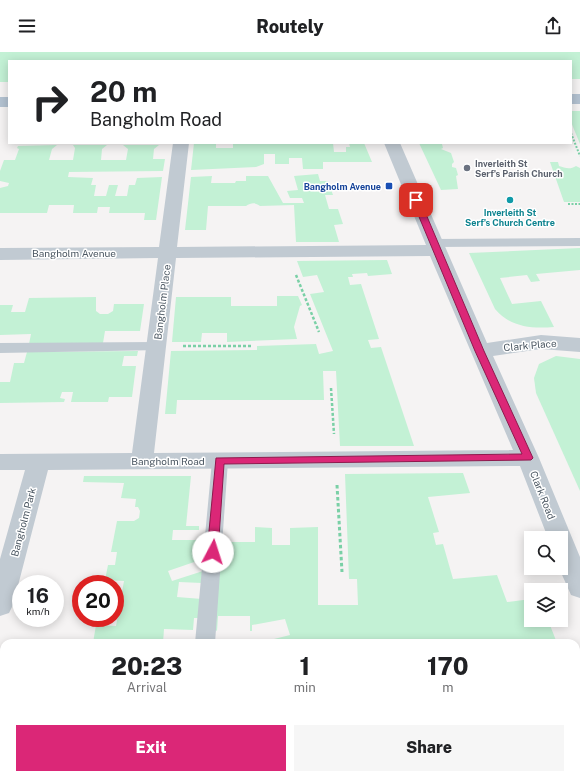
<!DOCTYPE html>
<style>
body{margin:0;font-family:"Public Sans",sans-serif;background:#f6f6f6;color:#202124;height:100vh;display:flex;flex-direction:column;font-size:15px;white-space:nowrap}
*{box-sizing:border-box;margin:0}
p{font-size:13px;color:#757577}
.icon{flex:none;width:22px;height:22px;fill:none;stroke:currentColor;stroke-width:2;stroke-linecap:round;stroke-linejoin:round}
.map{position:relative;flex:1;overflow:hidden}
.sheet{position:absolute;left:0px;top:587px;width:580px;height:140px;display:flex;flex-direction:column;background:#fff;border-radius:12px 12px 0 0;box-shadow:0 2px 10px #0003}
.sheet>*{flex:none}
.banner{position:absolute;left:8px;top:8px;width:564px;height:84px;border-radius:0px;box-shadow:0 2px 10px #0003;background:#fff;color:#202124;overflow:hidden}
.controls{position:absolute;left:524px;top:479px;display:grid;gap:8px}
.controls a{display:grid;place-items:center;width:44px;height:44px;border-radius:0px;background:#fff;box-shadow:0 2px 10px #0003;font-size:20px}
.speed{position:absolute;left:12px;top:523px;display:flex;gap:8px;font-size:20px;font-weight:700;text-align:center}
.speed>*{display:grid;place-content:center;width:52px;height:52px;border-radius:50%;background:#fff;box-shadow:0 2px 10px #0003;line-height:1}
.speed small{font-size:10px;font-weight:400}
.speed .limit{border:6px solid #d22;background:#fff;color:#111}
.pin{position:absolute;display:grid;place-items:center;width:34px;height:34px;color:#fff;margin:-17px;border-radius:8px;box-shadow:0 2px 6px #0006}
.me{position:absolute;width:44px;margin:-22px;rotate:5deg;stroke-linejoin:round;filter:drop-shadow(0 0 3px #0008)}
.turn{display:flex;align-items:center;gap:14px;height:84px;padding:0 16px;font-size:18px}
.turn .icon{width:52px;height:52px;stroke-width:2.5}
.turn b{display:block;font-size:28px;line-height:34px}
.eta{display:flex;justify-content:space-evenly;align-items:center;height:68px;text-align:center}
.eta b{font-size:24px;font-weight:800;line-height:28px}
.cta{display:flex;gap:8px;margin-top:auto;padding:8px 16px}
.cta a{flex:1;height:46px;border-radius:0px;background:#db2777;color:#fff;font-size:16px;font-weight:800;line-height:46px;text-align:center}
.cta a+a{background:#f6f6f6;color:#202124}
header{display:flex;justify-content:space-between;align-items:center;height:52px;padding:0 16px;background:#fff;font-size:18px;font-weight:800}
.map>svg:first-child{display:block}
</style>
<header><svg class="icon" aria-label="menu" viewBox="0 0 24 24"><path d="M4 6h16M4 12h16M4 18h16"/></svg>Routely<svg class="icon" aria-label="share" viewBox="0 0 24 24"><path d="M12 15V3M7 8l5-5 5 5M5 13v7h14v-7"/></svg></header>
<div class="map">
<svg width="580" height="727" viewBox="0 0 580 727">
<rect width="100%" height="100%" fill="#f5f3f3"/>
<g fill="#c3f1d5">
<path d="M 0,0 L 580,0 L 580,27 L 571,27 L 571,9 L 9,9 L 9,30 L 0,30 Z"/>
<path d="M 571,59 L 580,59 L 580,92 L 571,70 Z"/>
<path d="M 194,91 L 216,91 L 216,96 L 233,96 L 233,91 L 333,91 L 334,100 L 346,100 L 346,95 L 350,95 L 349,91 L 364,91 L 372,110 L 323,110 L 323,117 L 303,117 L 302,106 L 289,106 L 289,112 L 275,112 L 275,102 L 264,102 L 264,112 L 256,115 L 191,118 Z"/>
<path d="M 419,91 L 439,91 L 442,92 L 443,96 L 441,97 L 451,101 L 454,110 L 452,112 L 452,115 L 456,116 L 458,123 L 456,124 L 458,137 L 441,138 Z"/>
<path d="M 57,93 L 52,97 L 49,108 L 73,108 L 75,96 L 73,93 L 107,93 L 102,97 L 101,108 L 126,108 L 128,97 L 123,93 L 159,93 L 154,97 L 153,107 L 165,107 L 163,119 L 69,120 L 68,125 L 93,126 L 91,133 L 96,133 L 94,144 L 106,144 L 109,133 L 118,133 L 115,144 L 127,144 L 129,133 L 135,133 L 137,126 L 162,125 L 156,168 L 144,168 L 145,161 L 109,161 L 110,155 L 98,155 L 97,161 L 73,161 L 74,153 L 49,153 L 47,161 L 0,161 L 0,136 L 8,134 L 9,131 L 0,129 L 0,119 L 4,108 L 15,108 L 19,97 L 17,96 L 18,94 Z"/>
<path d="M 550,110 L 558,110 L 559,114 C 565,116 570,118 576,114 L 580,116 L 580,150 L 564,150 Z"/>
<path d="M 318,122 L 320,129 L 328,129 L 333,143 L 325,143 L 329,157 L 338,157 L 343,172 L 334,173 L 339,190 L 296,190 L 294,153 L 260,154 C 255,150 251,151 246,154 L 208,154 L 206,178 L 185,178 L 191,125 L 212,124 L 211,131 L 235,131 L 236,129 L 246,129 L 246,124 L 268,124 L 283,151 L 304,151 L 302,146 L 290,146 L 287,139 L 298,138 L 294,124 Z"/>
<path d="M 580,196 L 580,218 L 536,222 L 540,229 L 531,230 L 527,223 L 500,226 L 512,252 L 541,249 L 554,275 C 531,277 510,275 495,257 L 469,201 Z"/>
<path d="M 387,208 L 392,222 L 368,224 L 367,221 L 352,222 L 353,225 L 348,225 L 350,233 L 361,232 L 379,287 L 368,288 L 371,296 L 381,295 L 414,394 L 340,394 L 336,319 L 323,319 L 324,348 L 177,348 L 176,362 L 165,362 L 171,299 L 257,298 L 257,294 L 316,292 L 319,302 L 333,299 L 310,242 L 324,240 L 317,223 L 303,225 L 297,209 Z"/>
<path d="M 277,244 L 298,244 L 302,253 L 300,254 L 294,275 L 297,287 L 227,290 L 227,281 L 202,281 L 201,290 L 172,290 L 176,245 L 231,245 L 231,254 L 277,254 Z"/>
<path d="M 96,245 L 96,259 L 100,262 L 108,262 L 113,259 L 114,252 L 144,252 L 140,279 L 105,279 L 103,291 L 29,292 L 31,282 L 0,283 L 0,253 L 13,253 L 11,260 L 25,260 L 29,246 Z"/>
<path d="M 138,299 L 137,304 L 124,304 L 122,314 L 136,314 L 132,345 L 109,345 L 108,350 L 71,350 L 73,340 L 62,340 L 60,346 L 65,347 L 64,350 L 0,351 L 0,330 L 10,330 L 14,311 L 24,311 L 27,300 Z"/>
<path d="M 556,304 L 580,307 L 580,439 L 536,341 L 534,326 L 539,312 Z"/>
<path d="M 463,421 L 470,441 L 428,445 L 439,480 L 433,481 L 436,493 L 443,492 L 453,527 L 497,523 L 507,550 L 531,547 L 531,568 L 548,568 L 557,591 L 258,591 L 290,583 L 285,567 L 252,573 L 252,579 L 250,579 L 250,564 L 218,564 L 217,579 L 213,576 L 220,490 L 255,490 L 255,475 L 272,476 L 272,493 L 290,493 L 290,476 L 318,475 L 318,553 L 358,553 L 357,527 L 349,527 L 345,422 Z"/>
<path d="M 84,424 L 191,424 L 186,474 L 199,474 L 199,478 L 173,478 L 172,488 L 198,488 L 204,497 L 203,507 L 168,519 L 172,529 L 203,519 L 202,531 L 179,530 L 177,545 L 202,547 L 200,566 L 194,566 L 193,578 L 164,577 L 163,591 L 93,591 L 96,573 L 116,574 L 124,529 L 105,528 L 108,513 L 115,513 L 117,500 L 111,500 L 117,469 L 134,469 L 139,466 L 140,459 L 138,455 L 135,455 L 136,447 L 121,446 L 124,431 L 83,430 Z"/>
<path d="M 576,641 L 580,652 L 580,727 L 0,727 L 0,654 L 4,653 L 4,723 L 576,723 Z"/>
</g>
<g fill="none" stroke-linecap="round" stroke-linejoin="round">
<g stroke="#7ad0a6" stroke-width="2" stroke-dasharray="2 1.5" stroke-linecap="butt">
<path d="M 571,81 L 580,104"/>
<path d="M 568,152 L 580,152"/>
</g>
<g stroke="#7ad0a6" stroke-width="2.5" stroke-dasharray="3 2" stroke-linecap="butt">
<path d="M 296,223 L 319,280"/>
<path d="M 183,294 L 253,294"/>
<path d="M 331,336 L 334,382"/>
</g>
<g stroke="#7ad0a6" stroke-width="3" stroke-dasharray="3.5 2.5" stroke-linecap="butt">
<path d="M 337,433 L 342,520"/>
<path d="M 576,601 L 580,601"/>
<path d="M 0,713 L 4,712"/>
<path d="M 181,727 L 182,723"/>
<path d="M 576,727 L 580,726"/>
</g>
<g fill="#c1cad2" fill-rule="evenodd">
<path d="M 580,186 L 580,194 L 434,195 L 429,194 L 427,191 L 429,188 L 434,187 Z"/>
<path d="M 156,290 L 161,292 L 163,295 L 161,298 L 0,301 L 0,291 Z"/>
<path d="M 220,403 L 226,405 L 228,409 L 215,591 L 195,591 L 212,409 L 214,405 Z"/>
</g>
<path fill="#c1cad2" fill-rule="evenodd" d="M 173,91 L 189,91 L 177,195 L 426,193 L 384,91 L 400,91 L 487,291 L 541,283 L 580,286 L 580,300 L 541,297 L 493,304 L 539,406 L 580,505 L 580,546 L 571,543 L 559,516 L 561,516 L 561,486 L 548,486 L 520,414 L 48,418 L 13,553 L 9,561 L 0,564 L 0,507 L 25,418 L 0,418 L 0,402 L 132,401 L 158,206 L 0,208 L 0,196 L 159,195 ZM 430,204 L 513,398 L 154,401 L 176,206 Z"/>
<g fill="#b3c2d1" fill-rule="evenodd">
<rect x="571" y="42" width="9" height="10"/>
<rect x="0" y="45" width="9" height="10"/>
</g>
</g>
<path fill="#db2777" stroke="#8e194d" d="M 416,146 L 420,148 L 484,299 L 533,406 L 531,408 L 224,412 L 218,500 L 213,504 L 209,503 L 207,500 L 216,406 L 522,402 L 475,299 L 412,148 Z"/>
<circle fill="#6b7280" stroke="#fff" stroke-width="1.5" cx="467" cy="116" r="4"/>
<rect fill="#1a4fb4" stroke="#fff" stroke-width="1.5" x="385" y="130" width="8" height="8" rx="2"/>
<circle fill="#0f9aa8" stroke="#fff" stroke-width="1.5" cx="510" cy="148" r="4"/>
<g text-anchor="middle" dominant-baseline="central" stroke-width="3" stroke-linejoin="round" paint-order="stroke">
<g font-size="9" font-weight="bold" fill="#5b616d" stroke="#fff" text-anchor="start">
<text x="475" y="111">Inverleith St<tspan x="475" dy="10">Serf's Parish Church</tspan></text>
</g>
<g font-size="9" font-weight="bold" fill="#164399" stroke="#fff" text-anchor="end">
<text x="381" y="134">Bangholm Avenue</text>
</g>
<g font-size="9" font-weight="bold" fill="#0d838f" stroke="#fff">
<text x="510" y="160">Inverleith St<tspan x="510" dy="10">Serf's Church Centre</tspan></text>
</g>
<g font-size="10" fill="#4a5661" stroke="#fff">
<text x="74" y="201">Bangholm Avenue</text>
<text transform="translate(162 250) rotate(-83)">Bangholm Place</text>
<text transform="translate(530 293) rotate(-5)">Clark Place</text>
<text x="168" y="409">Bangholm Road</text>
<text transform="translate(543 443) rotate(68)">Clark Road</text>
<text transform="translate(23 470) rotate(-75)">Bangholm Park</text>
</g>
</g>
</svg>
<div class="controls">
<a><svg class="icon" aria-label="search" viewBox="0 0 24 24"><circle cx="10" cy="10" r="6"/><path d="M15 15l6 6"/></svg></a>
<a><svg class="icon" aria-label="layers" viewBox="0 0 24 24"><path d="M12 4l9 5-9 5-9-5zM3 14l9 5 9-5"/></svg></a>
</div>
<div class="speed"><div>16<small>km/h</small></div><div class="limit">20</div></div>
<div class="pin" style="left:416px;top:148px;background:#d93025"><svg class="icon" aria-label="arrive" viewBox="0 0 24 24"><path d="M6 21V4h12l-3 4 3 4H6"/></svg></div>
<svg class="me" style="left:213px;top:500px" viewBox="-20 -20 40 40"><circle r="19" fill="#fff"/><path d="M0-13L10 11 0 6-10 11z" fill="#db2777"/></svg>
<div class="banner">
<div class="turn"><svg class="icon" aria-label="right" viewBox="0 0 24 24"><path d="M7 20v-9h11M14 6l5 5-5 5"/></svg><div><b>20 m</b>Bangholm Road</div></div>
</div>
<section class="sheet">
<div class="eta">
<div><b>20:23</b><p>Arrival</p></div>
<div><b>1</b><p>min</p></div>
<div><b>170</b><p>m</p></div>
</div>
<div class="cta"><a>Exit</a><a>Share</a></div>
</section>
</div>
